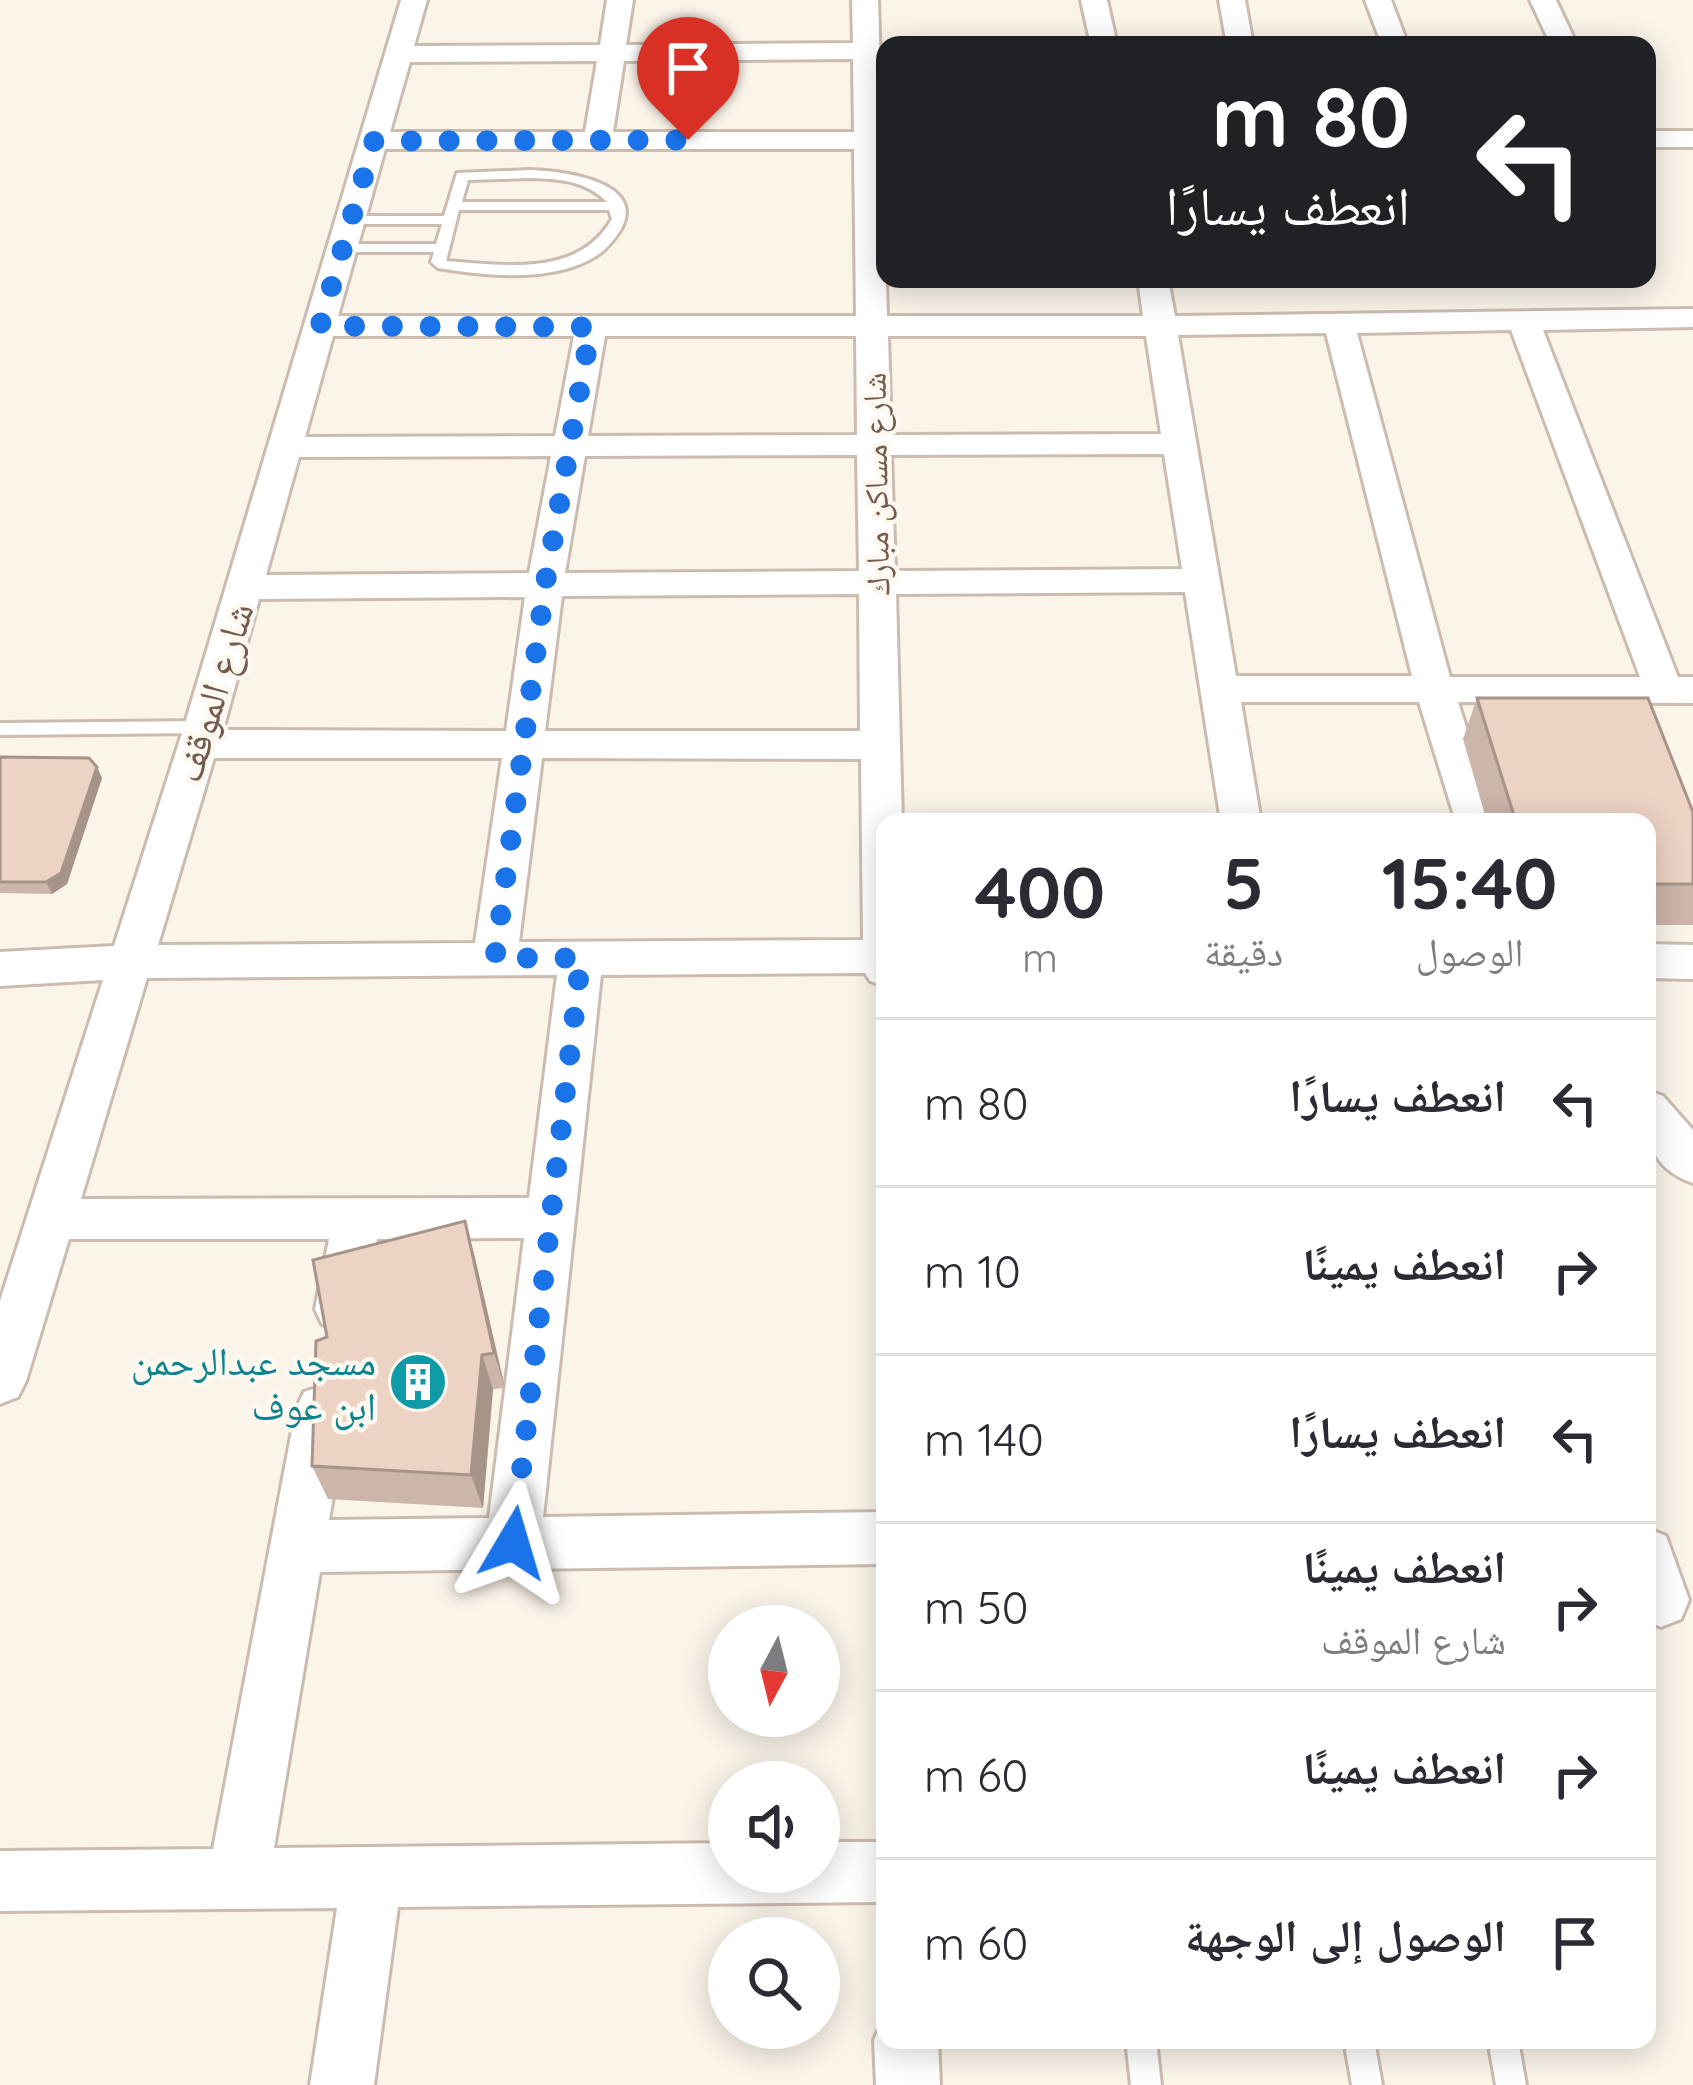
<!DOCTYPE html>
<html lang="ar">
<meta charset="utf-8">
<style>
body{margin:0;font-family:Quicksand,"Noto Naskh Arabic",sans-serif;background:#f7f7f7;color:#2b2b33;direction:rtl;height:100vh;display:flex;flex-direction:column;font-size:45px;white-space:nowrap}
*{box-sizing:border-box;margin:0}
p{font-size:39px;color:#7c7c81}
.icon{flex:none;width:66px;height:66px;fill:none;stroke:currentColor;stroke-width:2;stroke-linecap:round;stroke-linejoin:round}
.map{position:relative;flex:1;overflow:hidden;direction:ltr}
.drawer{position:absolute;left:876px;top:813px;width:780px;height:1236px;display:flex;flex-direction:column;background:#fff;border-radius:24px;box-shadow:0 6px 30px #0003;direction:rtl}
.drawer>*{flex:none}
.hud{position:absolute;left:876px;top:36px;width:780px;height:252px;border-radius:24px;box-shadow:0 6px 30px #0003;direction:rtl;background:#202124;color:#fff;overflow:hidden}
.needle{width:78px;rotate:187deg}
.fabs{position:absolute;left:708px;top:1605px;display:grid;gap:24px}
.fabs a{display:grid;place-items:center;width:132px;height:132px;border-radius:50%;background:#fff;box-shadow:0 6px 30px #0003;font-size:60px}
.pin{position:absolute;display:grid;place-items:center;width:102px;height:102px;color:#fff;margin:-123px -51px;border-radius:50% 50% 50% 0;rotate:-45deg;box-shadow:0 0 12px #0007}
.pin .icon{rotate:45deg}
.me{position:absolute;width:132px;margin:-66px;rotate:7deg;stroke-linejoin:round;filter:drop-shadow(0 0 9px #0008)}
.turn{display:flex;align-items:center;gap:42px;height:252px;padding:0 48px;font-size:54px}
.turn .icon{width:156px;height:156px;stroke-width:2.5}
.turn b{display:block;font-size:84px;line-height:102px}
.eta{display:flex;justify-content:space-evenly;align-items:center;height:204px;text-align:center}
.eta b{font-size:72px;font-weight:800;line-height:84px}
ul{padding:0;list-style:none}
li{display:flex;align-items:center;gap:36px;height:168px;padding:0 48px;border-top:3px solid #e1e1e2}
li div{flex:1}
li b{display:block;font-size:45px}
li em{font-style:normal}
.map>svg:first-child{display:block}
</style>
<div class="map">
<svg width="1693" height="2085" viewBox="0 0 1693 2085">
<rect width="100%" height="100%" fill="#fbf4e9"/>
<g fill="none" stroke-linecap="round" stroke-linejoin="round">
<defs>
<g id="service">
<path d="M 530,170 C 561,171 647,181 621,229 C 614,240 607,249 596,256 C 554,283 484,276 438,268 L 431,262 L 434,252 L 343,252 L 336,248 L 343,244 L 436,244 L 442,224 L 350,224 L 343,220 L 350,216 L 444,216 L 457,173 ZM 530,178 C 559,179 585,180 607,202 L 462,202 L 468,180 ZM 459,210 L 609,210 L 612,219 C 578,278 505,265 446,261 Z"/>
<path d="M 204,721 L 213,727 L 204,733 L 0,735 L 0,723 Z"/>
<path d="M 1126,2040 L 1156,2040 L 1161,2085 L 1131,2085 Z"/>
<path d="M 1344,2040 L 1374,2040 L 1382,2085 L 1352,2085 Z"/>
<path d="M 1488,2040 L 1518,2040 L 1526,2085 L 1496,2085 Z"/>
</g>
<g id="minor">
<path d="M 401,0 L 427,0 L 414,46 L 600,45 L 607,0 L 633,0 L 626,45 L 853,43 L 852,0 L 878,0 L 887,316 L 1143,316 L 1138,279 L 1168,279 L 1175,316 L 1693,309 L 1693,327 L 1543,330 L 1678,677 L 1693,677 L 1693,703 L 1458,702 L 1496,822 L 1456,822 L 1419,702 L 1241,702 L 1261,822 L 1221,822 L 1185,592 L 896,594 L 902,822 L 885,822 L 885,986 L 870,981 L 865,973 L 601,975 L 543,1517 L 885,1512 L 885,1564 L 320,1572 L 274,1848 L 729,1843 L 729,1872 L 819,1872 L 819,1842 L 885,1842 L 885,1902 L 398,1907 L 374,2085 L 310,2085 L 337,1908 L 0,1911 L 0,1851 L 213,1849 L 296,1409 L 304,1392 L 322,1386 L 340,1392 L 348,1409 L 329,1520 L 489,1518 L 524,1238 L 377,1239 L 365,1309 L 358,1324 L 340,1331 L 322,1324 L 315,1309 L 329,1239 L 69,1239 L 26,1381 L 18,1397 L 0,1404 L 0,1301 L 103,980 L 0,986 L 0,952 L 114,946 L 184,727 ZM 853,59 L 854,132 L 613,132 L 624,61 ZM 597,61 L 585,132 L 390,132 L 410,62 ZM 385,149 L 854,149 L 856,316 L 338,316 ZM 1511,330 L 1640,677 L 1450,677 L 1357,333 ZM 1326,333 L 1412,676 L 1236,676 L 1178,335 ZM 333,336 L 574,336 L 555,436 L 305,437 ZM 605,336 L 856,336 L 857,435 L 588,436 ZM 888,336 L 1146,336 L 1161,434 L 891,435 ZM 1164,454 L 1182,569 L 895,571 L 891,455 ZM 857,455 L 859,571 L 565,573 L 585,456 ZM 551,456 L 529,573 L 266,575 L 299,457 ZM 859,594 L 860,731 L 545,731 L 562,596 ZM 525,597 L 506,731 L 223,730 L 259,599 ZM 214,758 L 502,758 L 475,943 L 158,945 ZM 542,758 L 861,759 L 863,940 L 519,942 ZM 557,975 L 529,1198 L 81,1199 L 147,978 Z"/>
<path d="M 1081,0 L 1107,0 L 1117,45 L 1091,45 Z"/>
<path d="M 1219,0 L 1245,0 L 1253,45 L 1227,45 Z"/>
<path d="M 1365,0 L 1391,0 L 1408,45 L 1382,45 Z"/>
<path d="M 1530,0 L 1556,0 L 1577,45 L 1551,45 Z"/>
<rect x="1647" y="131" width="46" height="16"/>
<path d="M 1647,944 L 1693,945 L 1693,979 L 1647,978 Z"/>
<path d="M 1647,1090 L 1663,1096 L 1693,1130 L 1693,1183 C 1645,1166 1647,1133 1647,1090 Z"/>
<path d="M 1647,1528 L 1666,1536 L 1689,1600 L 1681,1619 L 1661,1627 L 1647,1621 Z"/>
<path d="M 884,2018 L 885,2040 L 938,2040 L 940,2085 L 876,2085 L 874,2040 Z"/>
</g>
</defs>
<use href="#service" stroke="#ccbcb0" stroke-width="6"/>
<use href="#minor" stroke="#ccbcb0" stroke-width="6"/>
<use href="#service" fill="#fff" fill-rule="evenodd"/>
<use href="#minor" fill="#fff" fill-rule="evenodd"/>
</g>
<g fill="#ccb5a9">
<path d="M 1477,698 L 1693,812 L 1693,925 L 1647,925 L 1647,822 L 1487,822 L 1463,739 Z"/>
<path d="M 0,757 L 97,767 L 102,778 L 67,884 L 52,894 L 0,893 Z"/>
<path d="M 465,1221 L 475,1258 L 505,1388 L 493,1389 L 483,1508 L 328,1499 L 312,1466 L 327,1337 Z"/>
</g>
<g fill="#a69489">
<path d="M 97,767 L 102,778 L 67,884 L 52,894 L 46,882 Z"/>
<path d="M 465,1221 L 475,1258 L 505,1388 L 494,1353 Z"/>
<path d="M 482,1355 L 493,1389 L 483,1508 L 471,1475 Z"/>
</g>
<g fill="#edd3c4" stroke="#a69489" stroke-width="3">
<path d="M 1477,698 L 1648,698 L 1693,812 L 1693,884 L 1647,884 L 1647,822 L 1516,822 Z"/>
<path d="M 0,757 L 89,758 L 97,767 L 61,873 L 46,882 L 0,882 Z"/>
<path d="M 465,1221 L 494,1353 L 482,1355 L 471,1475 L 312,1466 L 316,1341 L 327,1337 L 313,1260 Z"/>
</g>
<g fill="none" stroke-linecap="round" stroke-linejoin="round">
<path stroke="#1a73e8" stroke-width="21" stroke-dasharray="0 37.8" d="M 513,1543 L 581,958 L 495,958 L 545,585 L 591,327 L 320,326 L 374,141 L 688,140"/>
</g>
<defs>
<symbol id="building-disc" viewBox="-11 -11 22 22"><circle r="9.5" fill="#0f9aa8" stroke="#fdf8f0"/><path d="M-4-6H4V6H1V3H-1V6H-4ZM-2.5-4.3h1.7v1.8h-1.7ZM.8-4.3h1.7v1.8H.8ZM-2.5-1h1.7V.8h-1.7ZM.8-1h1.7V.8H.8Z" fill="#fff"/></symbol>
</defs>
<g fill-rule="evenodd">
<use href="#building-disc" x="385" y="1349" width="66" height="66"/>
</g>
<g text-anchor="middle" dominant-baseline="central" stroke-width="9" stroke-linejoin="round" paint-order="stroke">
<g font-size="33" fill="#735b4f" stroke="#fdf8f0">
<text transform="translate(875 484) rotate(-91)">شارع مساكن مبارك</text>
</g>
<g font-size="39" fill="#735b4f" stroke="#fdf8f0">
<text transform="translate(213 692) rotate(-73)">شارع الموقف</text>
</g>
<g font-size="39" fill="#0d838f" stroke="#fdf8f0" text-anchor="end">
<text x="376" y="1360">مسجد عبدالرحمن<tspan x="376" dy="45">ابن عوف</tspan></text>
</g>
</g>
</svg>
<div class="fabs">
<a><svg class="needle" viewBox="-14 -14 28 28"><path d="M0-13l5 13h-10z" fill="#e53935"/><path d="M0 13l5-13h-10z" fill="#7c7c81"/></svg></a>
<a><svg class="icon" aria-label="sound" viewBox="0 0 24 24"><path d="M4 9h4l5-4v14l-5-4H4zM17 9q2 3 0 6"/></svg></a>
<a><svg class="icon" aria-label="search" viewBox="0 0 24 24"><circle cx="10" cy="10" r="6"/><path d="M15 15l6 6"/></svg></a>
</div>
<div class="pin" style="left:688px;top:140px;background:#d93025"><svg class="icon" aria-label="arrive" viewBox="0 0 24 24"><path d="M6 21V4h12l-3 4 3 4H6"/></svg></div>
<svg class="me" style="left:513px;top:1543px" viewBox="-20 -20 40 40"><path d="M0-17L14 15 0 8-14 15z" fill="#1a73e8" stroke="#fff" stroke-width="4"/></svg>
<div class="hud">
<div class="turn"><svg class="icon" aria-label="left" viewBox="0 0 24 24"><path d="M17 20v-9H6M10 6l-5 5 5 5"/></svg><div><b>80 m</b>انعطف يسارًا</div></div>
</div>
<section class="drawer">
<div class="eta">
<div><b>15:40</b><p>الوصول</p></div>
<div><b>5</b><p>دقيقة</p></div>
<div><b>400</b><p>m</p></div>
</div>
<ul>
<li><svg class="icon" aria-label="left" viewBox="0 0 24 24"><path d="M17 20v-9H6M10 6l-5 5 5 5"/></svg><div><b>انعطف يسارًا</b></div><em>80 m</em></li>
<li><svg class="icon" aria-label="right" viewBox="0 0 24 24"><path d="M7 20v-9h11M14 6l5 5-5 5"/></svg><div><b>انعطف يمينًا</b></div><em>10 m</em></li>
<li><svg class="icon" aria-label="left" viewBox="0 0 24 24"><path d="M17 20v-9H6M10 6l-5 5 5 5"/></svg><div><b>انعطف يسارًا</b></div><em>140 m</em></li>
<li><svg class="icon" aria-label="right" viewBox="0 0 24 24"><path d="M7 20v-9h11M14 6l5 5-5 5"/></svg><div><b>انعطف يمينًا</b><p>شارع الموقف</p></div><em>50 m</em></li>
<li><svg class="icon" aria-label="right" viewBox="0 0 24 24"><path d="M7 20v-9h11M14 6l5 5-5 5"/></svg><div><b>انعطف يمينًا</b></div><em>60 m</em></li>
<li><svg class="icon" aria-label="arrive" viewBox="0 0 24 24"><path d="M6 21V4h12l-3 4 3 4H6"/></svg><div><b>الوصول إلى الوجهة</b></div><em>60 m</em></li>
</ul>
</section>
</div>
